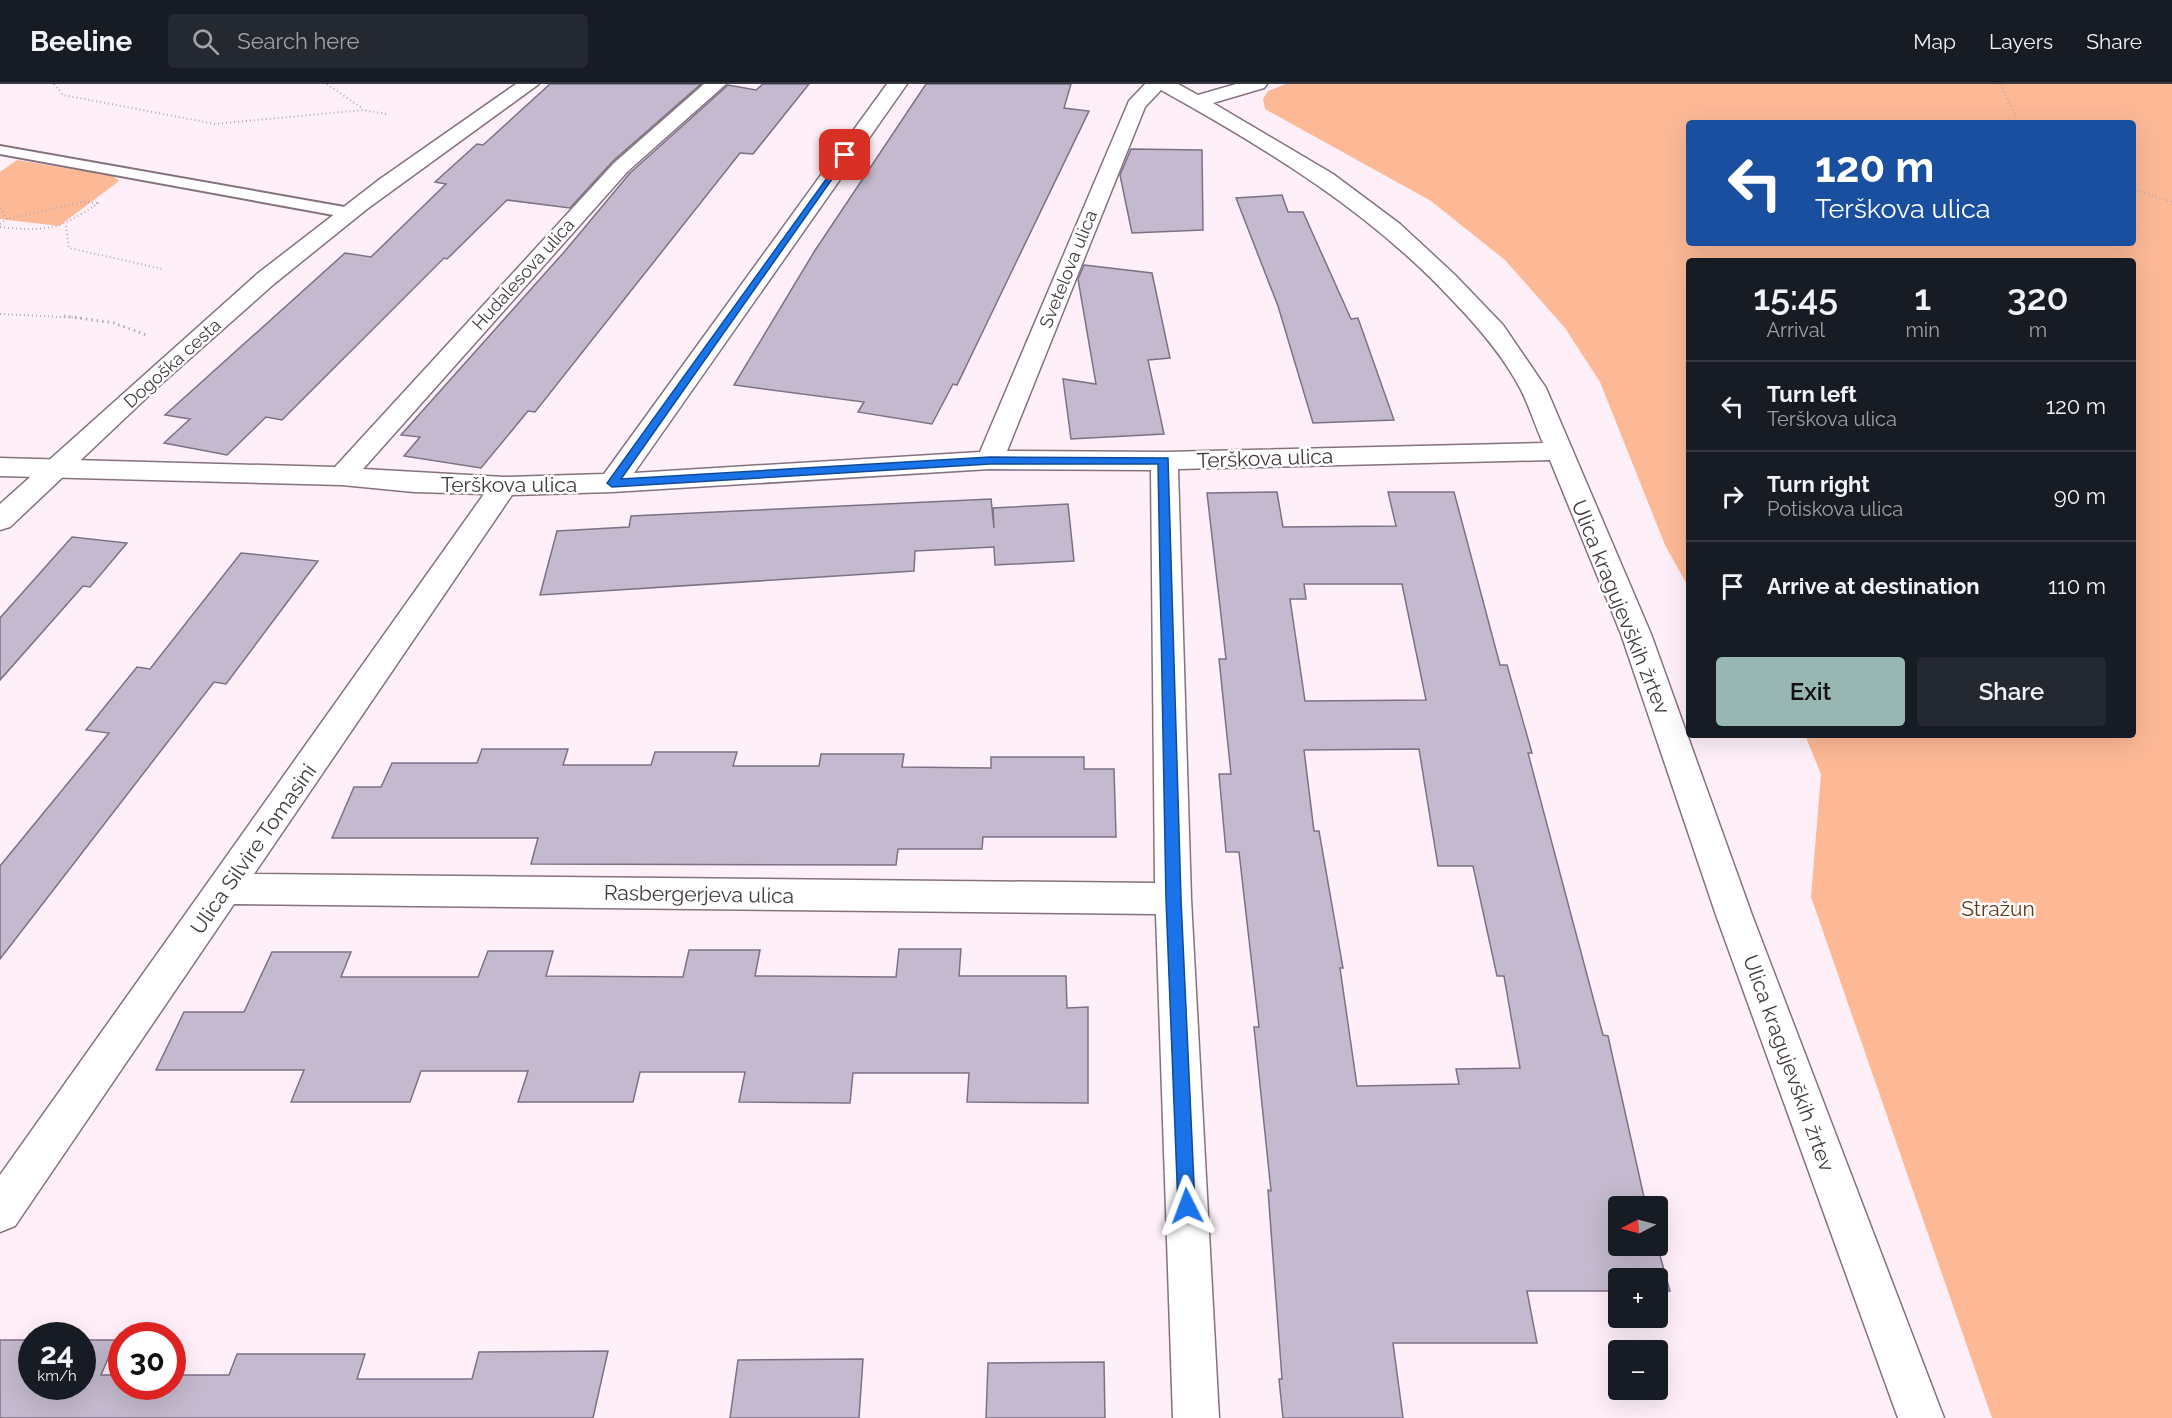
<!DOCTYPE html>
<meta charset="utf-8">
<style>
body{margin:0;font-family:Raleway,sans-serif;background:#242831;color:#f1f3f6;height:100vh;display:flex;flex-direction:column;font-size:22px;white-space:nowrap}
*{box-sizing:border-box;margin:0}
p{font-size:20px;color:#9ea1a6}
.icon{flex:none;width:33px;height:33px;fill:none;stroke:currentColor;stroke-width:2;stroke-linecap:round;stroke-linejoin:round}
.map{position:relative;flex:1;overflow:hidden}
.side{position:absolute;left:1686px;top:174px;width:450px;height:480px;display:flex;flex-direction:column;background:#171b24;border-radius:6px;box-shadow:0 6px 24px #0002}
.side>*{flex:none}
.hud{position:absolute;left:1686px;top:36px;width:450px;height:126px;border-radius:6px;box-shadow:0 6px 24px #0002;background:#1a4fa0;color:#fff;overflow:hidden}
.needle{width:39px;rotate:264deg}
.buttons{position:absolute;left:1608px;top:1112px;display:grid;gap:12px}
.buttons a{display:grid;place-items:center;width:60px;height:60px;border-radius:6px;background:#171b24;box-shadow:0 6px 24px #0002;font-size:30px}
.speed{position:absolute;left:18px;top:1238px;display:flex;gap:12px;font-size:30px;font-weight:700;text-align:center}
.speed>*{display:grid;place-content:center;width:78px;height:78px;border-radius:50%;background:#171b24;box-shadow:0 6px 24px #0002;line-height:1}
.speed small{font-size:15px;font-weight:400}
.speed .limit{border:9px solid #d22;background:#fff;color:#111}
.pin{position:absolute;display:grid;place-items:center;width:51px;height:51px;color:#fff;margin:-26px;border-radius:12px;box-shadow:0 3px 9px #0006}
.me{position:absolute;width:66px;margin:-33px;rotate:357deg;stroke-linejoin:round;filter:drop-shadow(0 0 4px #0008)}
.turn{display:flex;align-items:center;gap:21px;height:126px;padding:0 30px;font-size:27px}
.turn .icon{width:78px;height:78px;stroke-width:2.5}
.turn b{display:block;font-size:42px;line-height:51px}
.eta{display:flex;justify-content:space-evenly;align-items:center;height:102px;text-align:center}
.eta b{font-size:36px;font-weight:600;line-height:42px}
.action{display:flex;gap:12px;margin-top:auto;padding:12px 30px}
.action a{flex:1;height:69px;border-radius:6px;background:#98b7b2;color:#111;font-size:24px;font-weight:600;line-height:69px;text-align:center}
.action a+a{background:#242831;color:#f1f3f6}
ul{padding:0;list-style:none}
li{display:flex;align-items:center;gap:18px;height:90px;padding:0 30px;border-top:2px solid #363941}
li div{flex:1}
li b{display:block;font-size:22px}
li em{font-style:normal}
header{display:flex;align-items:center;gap:36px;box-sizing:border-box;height:84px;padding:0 30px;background:#171b24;border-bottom:2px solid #363941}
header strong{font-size:28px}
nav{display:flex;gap:33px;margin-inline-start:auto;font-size:21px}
.search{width:420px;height:54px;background:#242831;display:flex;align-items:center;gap:15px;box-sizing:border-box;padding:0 21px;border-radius:6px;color:#9ea1a6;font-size:22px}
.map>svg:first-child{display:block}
</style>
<header>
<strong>Beeline</strong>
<div class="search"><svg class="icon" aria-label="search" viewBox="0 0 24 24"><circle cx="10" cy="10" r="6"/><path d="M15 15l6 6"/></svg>Search here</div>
<nav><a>Map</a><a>Layers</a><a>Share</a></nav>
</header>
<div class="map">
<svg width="2172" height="1334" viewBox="0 0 2172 1334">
<rect width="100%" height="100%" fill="#feeff8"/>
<g fill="#fdb996" fill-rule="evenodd">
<path d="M 1286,0 L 2172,0 L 2172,1334 L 1992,1334 L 1811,813 L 1821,690 L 1805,651 L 2133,651 L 2133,177 L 1689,177 L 1689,504 L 1665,461 L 1600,298 L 1565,244 L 1505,176 L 1431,117 L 1265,25 L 1263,15 L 1268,7 ZM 1689,39 L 2133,39 L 2133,159 L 1689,159 Z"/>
<path d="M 17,76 L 113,92 L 119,97 L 59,142 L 0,135 L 0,88 Z"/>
</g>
<g fill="#c4b9ce" stroke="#7c7286" stroke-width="1.5" fill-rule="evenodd">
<path d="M 550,0 L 701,0 L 613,77 L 570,124 L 507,116 L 447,175 L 444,174 L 282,336 L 266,333 L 227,371 L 164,359 L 190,335 L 165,331 L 345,169 L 371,173 L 446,100 L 435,98 L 477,60 L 483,61 Z"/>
<path d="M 763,0 L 809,0 L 753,70 L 740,69 L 535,328 L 528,327 L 481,384 L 404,372 L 420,353 L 401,351 L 565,167 L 630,89 L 728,1 L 756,6 Z"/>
<path d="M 926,0 L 1071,0 L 1064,24 L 1089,27 L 957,301 L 953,300 L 932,340 L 858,328 L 864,318 L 734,301 L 814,168 Z"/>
<path d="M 1131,65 L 1202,66 L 1203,146 L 1132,149 L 1120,91 Z"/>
<path d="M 1282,111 L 1288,128 L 1303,128 L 1351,235 L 1358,234 L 1394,336 L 1313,339 L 1278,222 L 1236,114 Z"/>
<path d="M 1084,181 L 1152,189 L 1170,274 L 1148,276 L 1164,350 L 1071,355 L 1063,295 L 1096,300 L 1078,195 Z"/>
<path d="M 1277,408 L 1283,443 L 1396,442 L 1388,408 L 1454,408 L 1500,581 L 1507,581 L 1532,669 L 1528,669 L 1603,951 L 1608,952 L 1646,1122 L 1618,1122 L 1618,1161 L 1657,1161 L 1670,1207 L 1658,1207 L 1658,1194 L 1618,1194 L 1618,1207 L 1527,1207 L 1537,1259 L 1393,1259 L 1403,1334 L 1283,1334 L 1279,1295 L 1282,1295 L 1268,1106 L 1271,1107 L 1254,943 L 1259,943 L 1239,768 L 1226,768 L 1219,690 L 1231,690 L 1219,575 L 1226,575 L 1207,409 ZM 1304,500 L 1402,500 L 1426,616 L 1305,617 L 1290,515 L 1306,515 ZM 1419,665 L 1438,782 L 1473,782 L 1497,892 L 1504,892 L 1520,984 L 1456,985 L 1459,1000 L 1357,1002 L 1340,884 L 1343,884 L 1319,747 L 1314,747 L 1304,666 Z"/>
<path d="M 991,415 L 994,444 L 993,424 L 1068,420 L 1074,477 L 995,481 L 994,463 L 915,467 L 914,487 L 540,511 L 557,447 L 629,443 L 631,432 Z"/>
<path d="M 72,453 L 127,459 L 90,503 L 83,502 L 0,596 L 0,534 Z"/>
<path d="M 241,469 L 318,477 L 226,600 L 214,598 L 0,875 L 0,782 L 109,649 L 86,646 L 137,583 L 150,585 Z"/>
<path d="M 482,665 L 568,665 L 563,681 L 651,681 L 655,668 L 737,668 L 733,682 L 819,682 L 821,670 L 904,670 L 902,683 L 991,684 L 991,673 L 1084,673 L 1084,685 L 1114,685 L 1116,753 L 983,753 L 982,765 L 898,765 L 896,781 L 531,780 L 538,754 L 332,754 L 354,703 L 381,703 L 392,679 L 477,679 Z"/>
<path d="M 899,865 L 961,865 L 959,892 L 1066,892 L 1067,924 L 1088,923 L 1088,1019 L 967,1018 L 969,989 L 853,989 L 850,1019 L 739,1018 L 745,988 L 640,988 L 633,1018 L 518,1018 L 528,987 L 421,987 L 410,1018 L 291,1018 L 304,986 L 156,986 L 184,928 L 244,928 L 272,868 L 351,868 L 341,893 L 478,893 L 488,867 L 553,867 L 546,892 L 683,893 L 689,866 L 760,866 L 755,892 L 896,893 Z"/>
<path d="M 0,1256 L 32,1256 L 32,1302 L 82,1302 L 82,1256 L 116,1256 L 101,1291 L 122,1291 L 122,1302 L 172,1302 L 172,1291 L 229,1291 L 237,1270 L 365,1270 L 357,1295 L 472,1295 L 479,1268 L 608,1267 L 593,1334 L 0,1334 Z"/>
<path d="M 863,1275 L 859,1334 L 730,1334 L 738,1276 Z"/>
<path d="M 1104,1278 L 1105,1334 L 986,1334 L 988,1279 Z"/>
</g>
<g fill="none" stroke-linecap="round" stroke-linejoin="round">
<defs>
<path id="service" d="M 0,62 L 350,124 L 358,129 L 350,134 L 0,70 Z"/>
<path id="minor" d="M 704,0 L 726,0 L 628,87 L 363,385 L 504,393 L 604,390 L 887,0 L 907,0 L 634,389 L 980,368 L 1129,17 L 1145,0 L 1178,0 L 1198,11 L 1236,0 L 1267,0 L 1264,4 L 1213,19 L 1333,90 L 1400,140 L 1455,191 L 1503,241 L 1546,304 L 1651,550 L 1752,831 L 1944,1334 L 1898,1334 L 1716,831 L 1621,550 L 1550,376 L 1178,385 L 1191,815 L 1219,1334 L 1173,1334 L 1156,830 L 234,820 L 15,1142 L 0,1148 L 0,1091 L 484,410 L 414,408 L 342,401 L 0,392 L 0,374 L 335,383 L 614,79 ZM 1161,6 C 1267,65 1371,128 1454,218 C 1479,244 1503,272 1520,304 C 1529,321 1535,341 1543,359 L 1164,368 L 1007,367 L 1145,23 ZM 990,385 L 1151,386 L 1155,799 L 254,790 L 512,411 L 612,408 Z"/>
<path id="tertiary" d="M 516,0 L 539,0 L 367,125 L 274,200 L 159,302 L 10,443 L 0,446 L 0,420 L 257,190 L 380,95 Z"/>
</defs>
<use href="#service" stroke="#86717d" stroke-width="4"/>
<use href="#minor" stroke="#86717d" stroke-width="3"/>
<use href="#tertiary" stroke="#86717d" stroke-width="3"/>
<g stroke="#b8abb2" stroke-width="2" stroke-dasharray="1 3" stroke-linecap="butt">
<path d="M 54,0 L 63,11 L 215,40 L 363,26 L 387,30"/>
<path d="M 327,0 L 363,25"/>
<path d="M 2000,0 L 2019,39"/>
<path d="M 2133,105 L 2172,118"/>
<path d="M 0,124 L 7,135 L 82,118 L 97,119"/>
<path d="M 0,140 L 7,135"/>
<path d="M 66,142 L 69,164 L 163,185"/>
<path d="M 0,143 C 49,148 61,145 101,117"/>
<path d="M 0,230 L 82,234"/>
</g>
<path stroke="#b8abb2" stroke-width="3" stroke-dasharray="1.5 4" stroke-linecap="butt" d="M 64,232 L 114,239 L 149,252"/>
<use href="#service" fill="#fff" fill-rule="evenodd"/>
<use href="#minor" fill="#fff" fill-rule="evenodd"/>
<use href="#tertiary" fill="#fff" fill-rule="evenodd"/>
</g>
<path fill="#1a73e8" stroke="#114b97" stroke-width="1.5" d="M 845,69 L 849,71 L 621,395 L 990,373 L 1168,374 L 1181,815 L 1195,1122 L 1193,1128 L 1187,1130 L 1180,1128 L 1178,1122 L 1166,815 L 1158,380 L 990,380 L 612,403 L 607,399 Z"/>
<g text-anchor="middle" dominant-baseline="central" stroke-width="5" stroke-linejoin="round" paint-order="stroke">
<g font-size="18" fill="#433a3f" stroke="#fff">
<text transform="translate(1068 185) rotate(-68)">Svetelova ulica</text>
<text transform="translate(523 190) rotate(-48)">Hudalesova ulica</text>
<text transform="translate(172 279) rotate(-42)">Dogoška cesta</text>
</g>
<g font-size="21" fill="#433a3f" stroke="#fff">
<text transform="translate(1265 374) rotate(-2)">Terškova ulica</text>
<text x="509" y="400">Terškova ulica</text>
<text transform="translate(1621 523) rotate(68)">Ulica kragujevških žrtev</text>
<text transform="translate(253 765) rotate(-55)">Ulica Silvire Tomasini</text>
<text transform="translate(699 810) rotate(1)">Rasbergerjeva ulica</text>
<text transform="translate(1789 979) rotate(70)">Ulica kragujevških žrtev</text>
</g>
<g font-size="21" fill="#6a3414" stroke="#fff">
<text x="1998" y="824">Stražun</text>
</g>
</g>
</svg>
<div class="buttons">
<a><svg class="needle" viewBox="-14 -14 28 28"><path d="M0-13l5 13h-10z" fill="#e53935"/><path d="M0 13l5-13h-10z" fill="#9ea1a6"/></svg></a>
<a>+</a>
<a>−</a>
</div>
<div class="speed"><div>24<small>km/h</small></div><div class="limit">30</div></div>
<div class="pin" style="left:845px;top:71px;background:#d93025"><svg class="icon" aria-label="arrive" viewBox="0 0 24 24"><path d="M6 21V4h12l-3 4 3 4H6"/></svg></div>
<svg class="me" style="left:1187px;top:1122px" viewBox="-20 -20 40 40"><path d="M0-17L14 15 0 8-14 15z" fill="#1a73e8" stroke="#fff" stroke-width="4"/></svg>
<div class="hud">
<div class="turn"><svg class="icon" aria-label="left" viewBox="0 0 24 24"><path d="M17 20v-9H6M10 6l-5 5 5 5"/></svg><div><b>120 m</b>Terškova ulica</div></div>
</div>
<section class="side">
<div class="eta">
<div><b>15:45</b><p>Arrival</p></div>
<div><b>1</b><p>min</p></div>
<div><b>320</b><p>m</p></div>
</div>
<ul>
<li><svg class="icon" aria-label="left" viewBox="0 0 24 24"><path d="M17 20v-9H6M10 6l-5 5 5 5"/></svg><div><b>Turn left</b><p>Terškova ulica</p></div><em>120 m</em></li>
<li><svg class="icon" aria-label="right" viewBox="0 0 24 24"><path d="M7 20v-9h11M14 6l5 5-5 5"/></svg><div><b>Turn right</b><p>Potiskova ulica</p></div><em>90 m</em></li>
<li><svg class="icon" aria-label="arrive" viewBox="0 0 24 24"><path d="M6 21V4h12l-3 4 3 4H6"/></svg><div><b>Arrive at destination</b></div><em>110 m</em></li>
</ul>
<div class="action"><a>Exit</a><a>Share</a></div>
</section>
</div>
